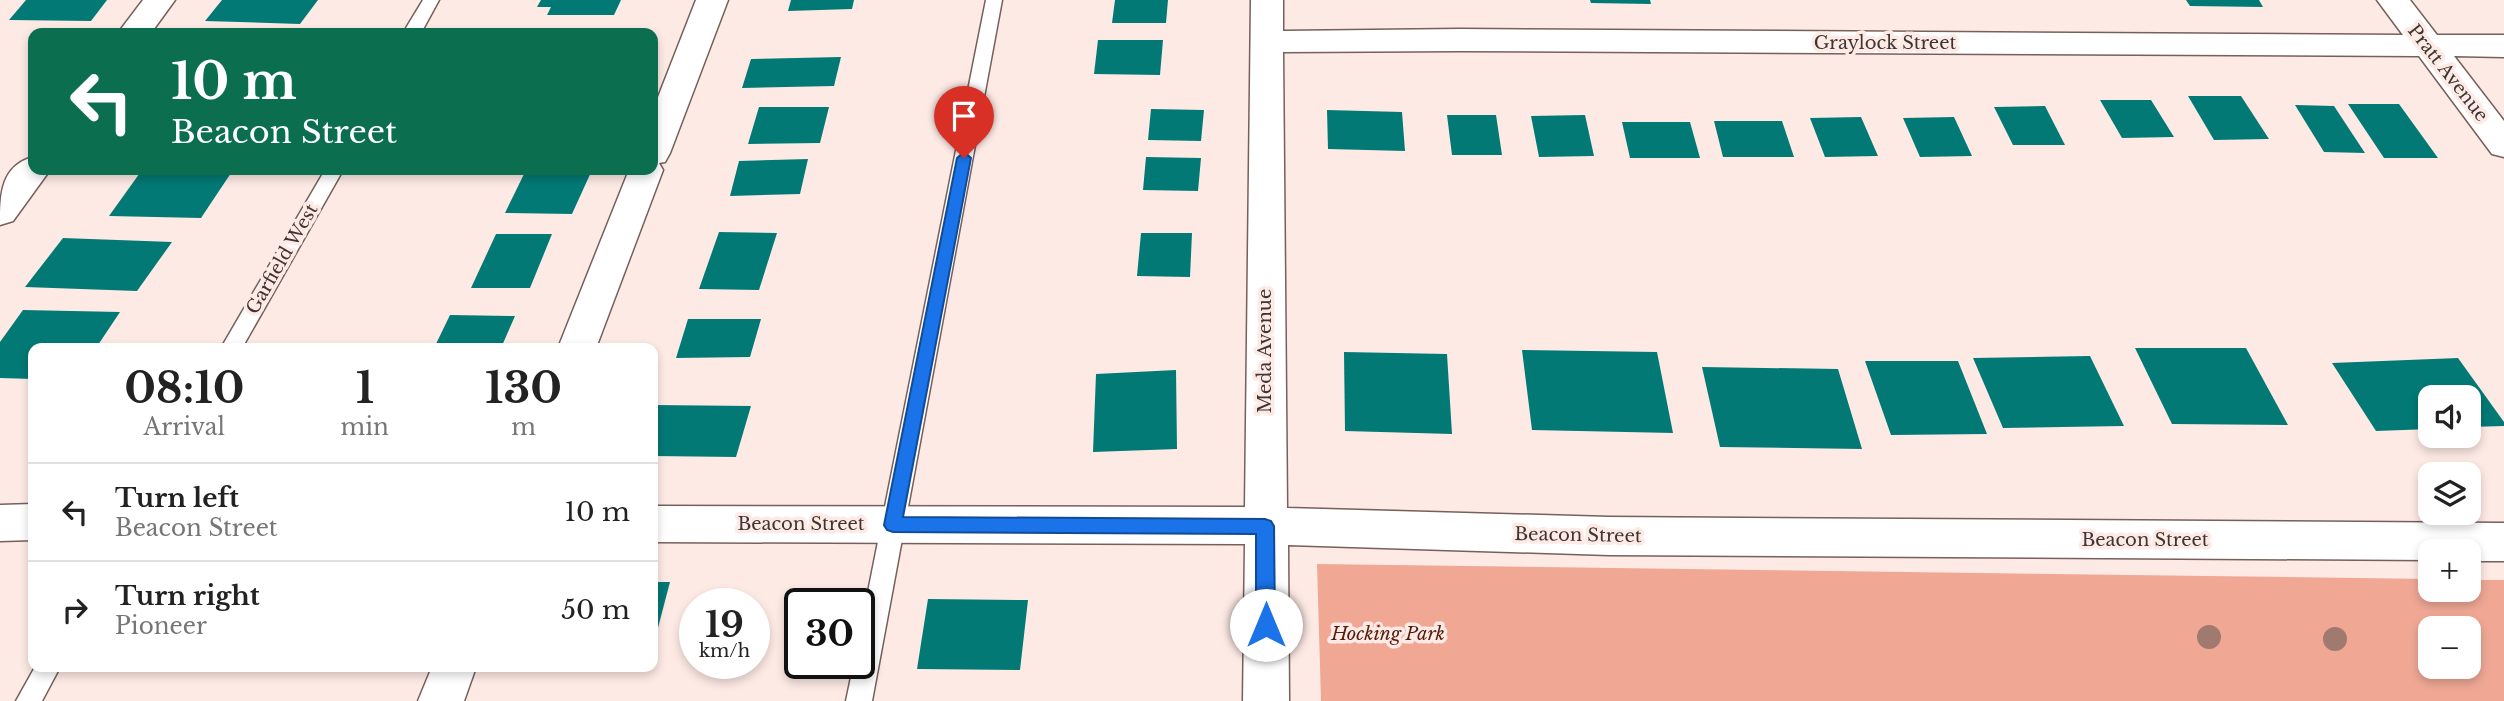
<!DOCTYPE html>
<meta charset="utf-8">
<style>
body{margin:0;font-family:"Libre Baskerville",serif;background:#f6f6f6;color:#222;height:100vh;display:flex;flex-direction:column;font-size:26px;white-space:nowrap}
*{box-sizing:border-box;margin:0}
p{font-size:23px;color:#767676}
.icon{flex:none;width:38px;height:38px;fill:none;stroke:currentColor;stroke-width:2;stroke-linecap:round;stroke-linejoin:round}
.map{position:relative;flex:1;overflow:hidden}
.drawer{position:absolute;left:28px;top:343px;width:630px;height:329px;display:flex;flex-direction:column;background:#fff;border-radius:14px;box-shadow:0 4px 10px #0003}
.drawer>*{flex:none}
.hud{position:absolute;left:28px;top:28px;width:630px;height:147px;border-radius:14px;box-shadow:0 4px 10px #0003;background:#0b6e4f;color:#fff;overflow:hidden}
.fabs{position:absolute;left:2418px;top:385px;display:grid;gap:14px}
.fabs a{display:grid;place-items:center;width:63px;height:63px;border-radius:14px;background:#fff;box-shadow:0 4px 10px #0003;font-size:35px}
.speed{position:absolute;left:679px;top:588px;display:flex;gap:14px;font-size:35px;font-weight:700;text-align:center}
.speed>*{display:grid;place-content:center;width:91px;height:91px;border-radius:50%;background:#fff;box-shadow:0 4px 10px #0003;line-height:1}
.speed small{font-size:18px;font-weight:400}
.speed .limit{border:4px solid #111;border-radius:10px;background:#fff;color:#111}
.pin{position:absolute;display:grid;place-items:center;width:60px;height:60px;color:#fff;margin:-72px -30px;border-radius:50% 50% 50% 0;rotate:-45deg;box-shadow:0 0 7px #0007}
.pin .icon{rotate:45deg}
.me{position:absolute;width:77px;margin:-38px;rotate:0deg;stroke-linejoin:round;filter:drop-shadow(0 0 5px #0008)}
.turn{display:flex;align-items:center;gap:24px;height:147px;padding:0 28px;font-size:32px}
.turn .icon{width:91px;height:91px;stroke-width:2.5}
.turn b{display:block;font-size:49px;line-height:60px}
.eta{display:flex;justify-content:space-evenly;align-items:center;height:119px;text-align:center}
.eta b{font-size:42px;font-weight:800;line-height:49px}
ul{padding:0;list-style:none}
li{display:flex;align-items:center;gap:21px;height:98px;padding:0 28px;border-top:2px solid #e0e0e0}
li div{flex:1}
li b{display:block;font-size:26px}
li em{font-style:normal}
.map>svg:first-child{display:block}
</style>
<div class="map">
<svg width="2504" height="701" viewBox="0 0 2504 701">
<rect width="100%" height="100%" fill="#feeae5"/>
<path fill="#f0a895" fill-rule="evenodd" d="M 1317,564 L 2431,579 L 2431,590 L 2469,590 L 2469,580 L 2504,580 L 2504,701 L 1321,701 ZM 2431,628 L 2469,628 L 2469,667 L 2431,667 Z"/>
<g fill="#037975">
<path d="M 26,0 L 107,0 L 91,21 L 9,20 Z"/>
<path d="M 222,0 L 318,0 L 300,24 L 205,21 Z"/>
<path d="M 541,0 L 621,0 L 614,15 L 547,15 L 551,7 L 537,7 Z"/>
<path d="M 791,0 L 854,0 L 852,9 L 788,11 Z"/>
<path d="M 1115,0 L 1168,0 L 1166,23 L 1112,23 Z"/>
<path d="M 1590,0 L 1650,0 L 1651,4 L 1591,3 Z"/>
<path d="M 2186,0 L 2259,0 L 2263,7 L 2190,6 Z"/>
<path d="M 409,28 L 407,33 L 365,33 L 367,29 Z"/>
<path d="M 1098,40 L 1163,40 L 1160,75 L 1094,74 Z"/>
<path d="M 841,57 L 834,86 L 742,88 L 751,59 Z"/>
<path d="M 2188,96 L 2241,96 L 2269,139 L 2214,140 Z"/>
<path d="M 2100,100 L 2151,100 L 2174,137 L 2122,138 Z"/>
<path d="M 2348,104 L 2399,104 L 2438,158 L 2384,158 Z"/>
<path d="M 2295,105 L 2334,106 L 2365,153 L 2324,152 Z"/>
<path d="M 2045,106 L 2065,145 L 2013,145 L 1994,107 Z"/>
<path d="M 759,107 L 829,107 L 820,143 L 748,144 Z"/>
<path d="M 1151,109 L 1204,110 L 1201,141 L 1148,140 Z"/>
<path d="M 1327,110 L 1402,112 L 1405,151 L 1328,149 Z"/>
<path d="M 1447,115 L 1496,115 L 1502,155 L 1452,155 Z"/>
<path d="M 1585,115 L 1594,156 L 1539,157 L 1531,116 Z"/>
<path d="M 1861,117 L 1878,156 L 1825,157 L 1810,118 Z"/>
<path d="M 1954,117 L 1972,156 L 1920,157 L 1903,118 Z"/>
<path d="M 1714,121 L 1782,121 L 1794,157 L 1723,157 Z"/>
<path d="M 1622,122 L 1690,122 L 1700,158 L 1630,158 Z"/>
<path d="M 1146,157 L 1201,158 L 1198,191 L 1143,190 Z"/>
<path d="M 808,159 L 800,194 L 730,196 L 739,161 Z"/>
<path d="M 142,170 L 233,170 L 201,218 L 109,216 Z"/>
<path d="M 526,170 L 592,170 L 572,214 L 505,213 Z"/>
<path d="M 719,232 L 777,233 L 759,290 L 699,289 Z"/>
<path d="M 1141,233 L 1192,233 L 1190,277 L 1137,276 Z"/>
<path d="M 496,234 L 552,234 L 530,288 L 471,288 Z"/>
<path d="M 63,238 L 172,242 L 137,291 L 25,287 Z"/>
<path d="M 23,310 L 120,312 L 96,348 L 33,348 L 33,379 L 0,378 L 0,342 Z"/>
<path d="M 450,315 L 515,316 L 501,348 L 434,348 Z"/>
<path d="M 688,319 L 761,319 L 750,357 L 676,358 Z"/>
<path d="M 2135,348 L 2246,348 L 2288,425 L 2172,424 Z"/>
<path d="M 1522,350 L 1657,352 L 1673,433 L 1532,430 Z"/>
<path d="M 1344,352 L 1447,354 L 1452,434 L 1345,431 Z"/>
<path d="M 2090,356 L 2124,426 L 2003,428 L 1973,358 Z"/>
<path d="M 2458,358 L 2504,422 L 2504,426 L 2469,427 L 2469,397 L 2431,397 L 2431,429 L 2376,431 L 2332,363 Z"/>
<path d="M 1865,361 L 1958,361 L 1987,434 L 1891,435 Z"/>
<path d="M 1702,367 L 1838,369 L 1862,449 L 1720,447 Z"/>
<path d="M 1176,370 L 1177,449 L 1093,452 L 1096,374 Z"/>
<path d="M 653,405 L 751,406 L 736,457 L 653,456 Z"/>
<path d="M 653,582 L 670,582 L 654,643 L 653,643 Z"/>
<path d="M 928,599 L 1028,600 L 1020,670 L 917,669 Z"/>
<path d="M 211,667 L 320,667 L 319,670 L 210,670 Z"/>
</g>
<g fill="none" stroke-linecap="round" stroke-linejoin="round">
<defs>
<g id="lane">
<path d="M 423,0 L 439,0 L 421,33 L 403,33 Z"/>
<path d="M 986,0 L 1002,0 L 872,701 L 846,701 L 854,663 L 859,663 L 859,637 Z"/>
<path d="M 325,170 L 343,170 L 242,348 L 221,348 Z"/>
<path d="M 35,667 L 60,667 L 42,701 L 16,701 Z"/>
</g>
<g id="street">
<path d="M 143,0 L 175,0 L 151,33 L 118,33 Z"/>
<path d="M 1251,0 L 1283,0 L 1283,31 L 1460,29 L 2403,35 L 2377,0 L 2410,0 L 2437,35 L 2504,35 L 2504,57 L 2454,56 L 2504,121 L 2504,157 L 2492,154 L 2419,56 L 1460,51 L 1283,52 L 1287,508 L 1609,517 L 2504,523 L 2504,561 L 2469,561 L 2469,551 L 2431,551 L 2431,560 L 1609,555 L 1288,545 L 1289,701 L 1243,701 L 1245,544 L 653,542 L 653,506 L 1245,507 Z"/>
<path d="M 33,157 L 33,170 L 50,170 L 13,221 L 0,225 C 0,196 0,166 33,157 Z"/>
<path d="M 33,504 L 33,540 L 0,541 L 0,505 Z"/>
</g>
<g id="secondary">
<path d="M 696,0 L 728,0 L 670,153 L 665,162 L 659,163 L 663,170 L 596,348 L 558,348 L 629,170 L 653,170 L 653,110 Z"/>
<path d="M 432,667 L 476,667 L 464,701 L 418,701 Z"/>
</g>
</defs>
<use href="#lane" stroke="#75605b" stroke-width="3"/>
<use href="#street" stroke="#75605b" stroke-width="3"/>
<use href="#secondary" stroke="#75605b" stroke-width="3"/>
<use href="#lane" fill="#fff" fill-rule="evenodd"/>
<use href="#street" fill="#fff" fill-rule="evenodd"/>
<use href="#secondary" fill="#fff" fill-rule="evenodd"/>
</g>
<g fill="#a0796f">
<circle cx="2209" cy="637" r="12"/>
<circle cx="2335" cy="639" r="12"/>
</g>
<path fill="#1a73e8" stroke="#114b97" stroke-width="2" d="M 964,152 L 971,158 L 903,517 L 1265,519 L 1271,521 L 1274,526 L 1275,625 L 1272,631 L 1266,634 L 1259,631 L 1256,625 L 1256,534 L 893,532 L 887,530 L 884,525 L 957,158 Z"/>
<g text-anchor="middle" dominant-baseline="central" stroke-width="7" stroke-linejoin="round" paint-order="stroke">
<g font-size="18" fill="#3e3533" stroke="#feeae5">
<text x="1885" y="43">Graylock Street</text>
<text transform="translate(2448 73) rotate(52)">Pratt Avenue</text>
<text transform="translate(282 259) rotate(-60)">Garfield West</text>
<text transform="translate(1265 351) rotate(-90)">Meda Avenue</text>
<text x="801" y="524">Beacon Street</text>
<text transform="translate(1578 535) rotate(1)">Beacon Street</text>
<text x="2145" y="540">Beacon Street</text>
</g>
<g font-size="18" font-style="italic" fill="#531c0e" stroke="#feeae5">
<text x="1388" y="634">Hocking Park</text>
</g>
</g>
</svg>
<div class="fabs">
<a><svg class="icon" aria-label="sound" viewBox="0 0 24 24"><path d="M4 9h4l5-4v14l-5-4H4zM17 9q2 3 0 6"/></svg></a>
<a><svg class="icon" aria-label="layers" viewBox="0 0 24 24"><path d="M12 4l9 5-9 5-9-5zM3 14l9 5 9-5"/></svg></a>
<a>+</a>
<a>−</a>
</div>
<div class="speed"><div>19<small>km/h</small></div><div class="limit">30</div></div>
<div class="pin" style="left:964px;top:158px;background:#d93025"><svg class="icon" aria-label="arrive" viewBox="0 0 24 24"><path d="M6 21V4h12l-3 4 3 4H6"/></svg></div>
<svg class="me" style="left:1266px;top:625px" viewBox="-20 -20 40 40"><circle r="19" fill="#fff"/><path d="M0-13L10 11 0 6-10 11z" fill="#1a73e8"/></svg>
<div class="hud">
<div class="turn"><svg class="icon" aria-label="left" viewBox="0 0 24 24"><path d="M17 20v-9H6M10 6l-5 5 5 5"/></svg><div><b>10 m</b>Beacon Street</div></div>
</div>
<section class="drawer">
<div class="eta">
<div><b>08:10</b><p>Arrival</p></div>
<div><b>1</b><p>min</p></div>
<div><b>130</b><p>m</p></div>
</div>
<ul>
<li><svg class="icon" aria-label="left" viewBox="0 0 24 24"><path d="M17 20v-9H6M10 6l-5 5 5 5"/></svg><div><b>Turn left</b><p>Beacon Street</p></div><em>10 m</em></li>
<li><svg class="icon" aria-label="right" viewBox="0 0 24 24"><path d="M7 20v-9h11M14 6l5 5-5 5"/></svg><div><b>Turn right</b><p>Pioneer</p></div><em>50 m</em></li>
</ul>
</section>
</div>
